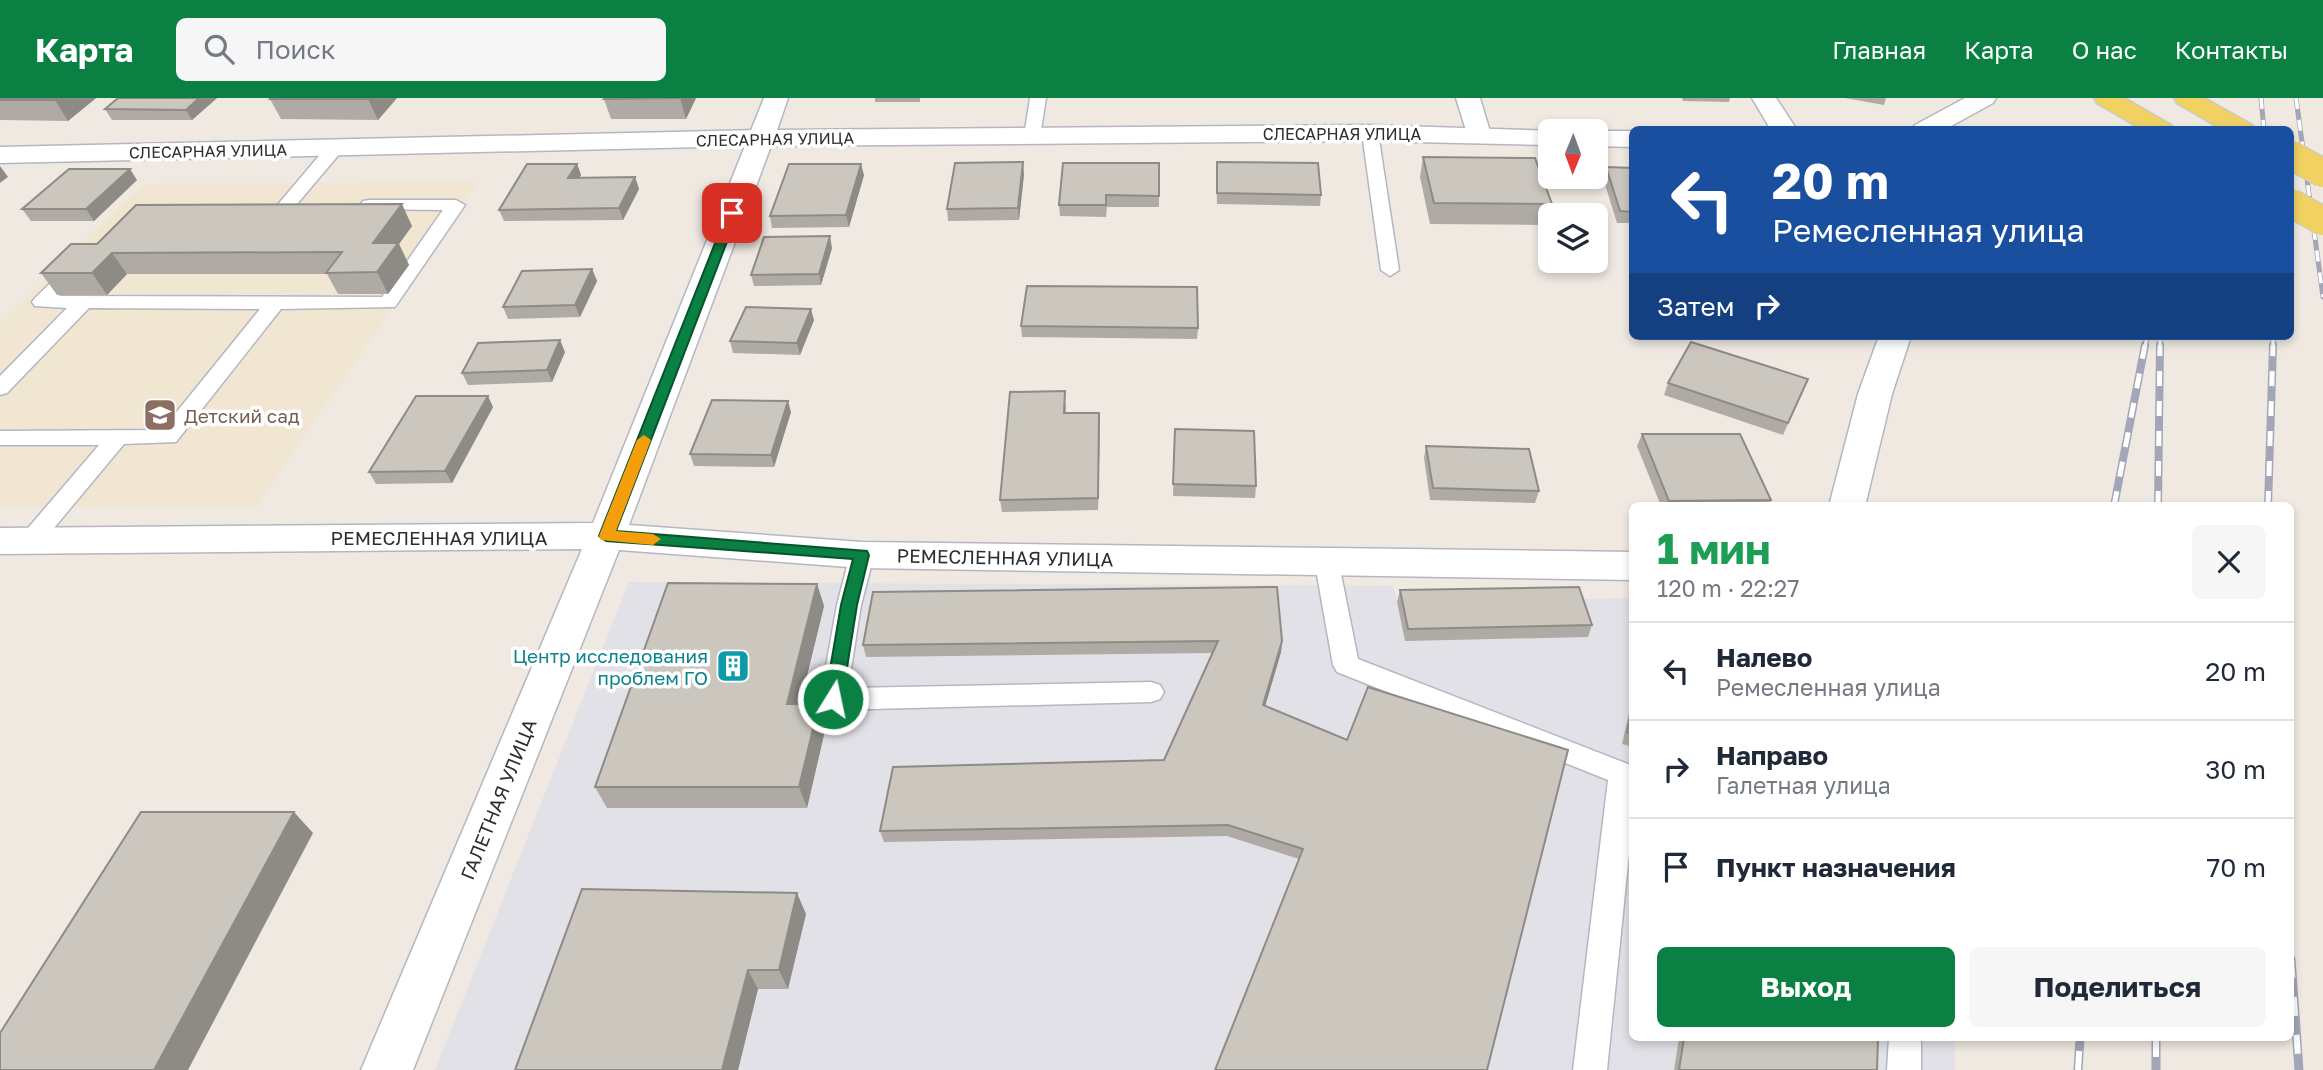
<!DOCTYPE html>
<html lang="ru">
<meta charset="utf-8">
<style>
body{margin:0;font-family:"Golos Text",sans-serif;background:#f6f6f7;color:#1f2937;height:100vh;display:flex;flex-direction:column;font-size:26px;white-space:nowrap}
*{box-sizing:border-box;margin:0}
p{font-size:23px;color:#747a83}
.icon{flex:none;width:38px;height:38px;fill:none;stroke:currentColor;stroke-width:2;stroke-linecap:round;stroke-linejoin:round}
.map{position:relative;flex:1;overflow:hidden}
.sheet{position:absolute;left:1629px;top:404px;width:665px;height:539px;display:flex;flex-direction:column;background:#fff;border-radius:10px;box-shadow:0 4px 10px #0003}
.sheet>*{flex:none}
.guide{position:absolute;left:1629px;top:28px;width:665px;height:214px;border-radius:10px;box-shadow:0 4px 10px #0003;background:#1a4fa0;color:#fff;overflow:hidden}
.needle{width:46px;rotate:181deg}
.buttons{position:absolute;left:1538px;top:21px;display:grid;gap:14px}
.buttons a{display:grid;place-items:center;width:70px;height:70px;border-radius:10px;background:#fff;box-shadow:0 4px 10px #0003;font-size:35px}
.pin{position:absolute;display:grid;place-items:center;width:60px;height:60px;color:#fff;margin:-30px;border-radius:14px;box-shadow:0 4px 10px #0006}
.me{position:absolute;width:77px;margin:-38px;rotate:10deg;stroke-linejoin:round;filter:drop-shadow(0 0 5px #0008)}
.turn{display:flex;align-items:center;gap:24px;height:147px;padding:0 28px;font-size:32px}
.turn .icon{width:91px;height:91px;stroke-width:2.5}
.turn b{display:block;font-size:49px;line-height:60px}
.then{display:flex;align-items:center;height:66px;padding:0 28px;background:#0003;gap:14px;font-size:26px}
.round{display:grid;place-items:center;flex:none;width:74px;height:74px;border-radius:10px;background:#f6f6f7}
.summary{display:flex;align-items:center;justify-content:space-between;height:119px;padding:0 28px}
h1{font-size:42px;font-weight:700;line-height:52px;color:#1e9e55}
.action{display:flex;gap:14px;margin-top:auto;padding:14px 28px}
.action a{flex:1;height:80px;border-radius:10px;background:#0b8043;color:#fff;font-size:28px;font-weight:700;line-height:80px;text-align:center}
.action a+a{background:#f6f6f7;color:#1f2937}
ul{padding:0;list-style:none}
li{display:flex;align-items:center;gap:21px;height:98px;padding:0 28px;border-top:2px solid #e0e1e3}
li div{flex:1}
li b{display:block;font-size:26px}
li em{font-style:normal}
header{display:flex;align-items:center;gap:42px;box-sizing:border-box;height:98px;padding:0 35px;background:#0b8043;color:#fff}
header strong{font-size:33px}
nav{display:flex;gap:38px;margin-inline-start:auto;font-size:24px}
.search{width:490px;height:63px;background:#f6f6f7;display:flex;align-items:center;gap:18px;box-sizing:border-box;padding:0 24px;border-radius:10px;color:#747a83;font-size:26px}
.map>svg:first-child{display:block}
</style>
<header>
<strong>Карта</strong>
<div class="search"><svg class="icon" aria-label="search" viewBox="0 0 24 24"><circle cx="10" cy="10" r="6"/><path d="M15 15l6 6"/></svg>Поиск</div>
<nav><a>Главная</a><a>Карта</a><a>О нас</a><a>Контакты</a></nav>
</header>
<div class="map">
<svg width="2323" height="972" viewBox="0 0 2323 972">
<rect width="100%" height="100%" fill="#efe9e1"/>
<path fill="#e3e1e8" d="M 629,484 L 1393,488 L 1398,504 L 1633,500 L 1633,940 L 1955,940 L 1955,972 L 435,972 Z"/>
<path fill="#f0e6d1" d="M 478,84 L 257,408 L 0,409 L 0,225 L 143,86 Z"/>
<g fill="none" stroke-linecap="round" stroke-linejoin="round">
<defs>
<g id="service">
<path d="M 1030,0 L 1046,0 L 1040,38 L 1032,43 L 1024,38 Z"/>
<path d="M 1370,30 L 1378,35 L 1399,172 L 1390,178 L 1381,172 L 1362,35 Z"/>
<path d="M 335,45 L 343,50 L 341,54 L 292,112 L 280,112 L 277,108 L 280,104 L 329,46 Z"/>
<path d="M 369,102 L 456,102 L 465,107 L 395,209 L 281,211 L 176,344 L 124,346 L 39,448 L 31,450 L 23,448 L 19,442 L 23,436 L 99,347 L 0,347 L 0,333 L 162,332 L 260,211 L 89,210 L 7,295 L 0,297 L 0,278 L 67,210 L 35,208 L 32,204 L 35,200 L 71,165 L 78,163 L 87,169 L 59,198 L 382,199 L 443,112 L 363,111 L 360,107 L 363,103 Z"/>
<path d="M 862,448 L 870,451 L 874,457 L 861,507 L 848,590 L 1151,584 L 1160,587 L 1164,594 L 1160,601 L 1151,604 L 833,612 L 824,608 L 820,601 L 837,507 L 850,457 L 854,451 Z"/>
<path d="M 1327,457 L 1336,460 L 1339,466 L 1358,561 L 1633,668 L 1633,717 L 1607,972 L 1573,972 L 1608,682 L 1337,574 L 1333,567 L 1315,466 L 1318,460 Z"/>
<path d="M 1889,940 L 1921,940 L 1921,972 L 1887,972 Z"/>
</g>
<g id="minor">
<path d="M 1456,0 L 1480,0 L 1491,37 L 1487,42 L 1478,45 L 1469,42 Z"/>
<path d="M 1752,0 L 1776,0 L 1797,32 L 1771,32 Z"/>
<path d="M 761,32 L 770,34 L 774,40 L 629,427 L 862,444 L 1633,454 L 1633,482 L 862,470 L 619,452 L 413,972 L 361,972 L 582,451 L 0,456 L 0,430 L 593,425 L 745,48 L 0,65 L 0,49 Z"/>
<path d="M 1879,238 L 1911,238 L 1892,296 L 1865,408 L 1829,408 L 1858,296 Z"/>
</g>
<g id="tertiary">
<path d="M 764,0 L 788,0 L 777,32 L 1370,27 L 1558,33 L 1550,33 L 1550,47 L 1370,43 L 761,48 L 752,46 L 748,40 Z"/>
<path d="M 1965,0 L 1996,0 L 1993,5 L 1944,32 L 1911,32 L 1915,27 Z"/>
<path d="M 1592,33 L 1633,33 L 1633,49 L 1596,48 L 1596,33 Z"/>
</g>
<g id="primary">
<path d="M 2094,0 L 2124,0 L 2171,27 L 2175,32 L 2143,32 L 2097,5 Z"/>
<path d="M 2174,0 L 2204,0 L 2252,27 L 2256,32 L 2223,32 L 2177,5 Z"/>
</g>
</defs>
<use href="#service" stroke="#b4b7c1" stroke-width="3"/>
<use href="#minor" stroke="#b4b7c1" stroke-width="3"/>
<use href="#tertiary" stroke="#b4b7c1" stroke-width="3"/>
<use href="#primary" stroke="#c9c9c9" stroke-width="3"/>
<use href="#service" fill="#fff" fill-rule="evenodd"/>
<use href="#minor" fill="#fff" fill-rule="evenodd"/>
<use href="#tertiary" fill="#fff" fill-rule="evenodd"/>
<use href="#primary" fill="#f2d163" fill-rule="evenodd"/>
<defs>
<g id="rail-far2">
<path d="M 2261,0 L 2264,32"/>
<path d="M 2296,0 L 2323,199"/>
<path d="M 2145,249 L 2147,238"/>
<path d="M 2160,249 L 2160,238"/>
<path d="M 2273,249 L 2273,238"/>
</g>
<g id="rail-far1">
<path d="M 2114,408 L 2145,247"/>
<path d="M 2158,408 L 2160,247"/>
<path d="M 2268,408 L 2273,247"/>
</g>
<g id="rail">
<path d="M 2291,861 L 2299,972"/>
<path d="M 2156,940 L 2156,972"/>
<path d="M 2078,972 L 2080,940"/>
</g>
</defs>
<use href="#rail-far2" stroke="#a3a6b8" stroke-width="5"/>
<use href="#rail-far1" stroke="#a3a6b8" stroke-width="8"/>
<use href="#rail" stroke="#a3a6b8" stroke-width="9"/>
<use href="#rail-far2" stroke="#fff" stroke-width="3.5" stroke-dasharray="11" stroke-linecap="butt"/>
<use href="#rail-far1" stroke="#fff" stroke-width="5" stroke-dasharray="15" stroke-linecap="butt"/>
<use href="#rail" stroke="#fff" stroke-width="6" stroke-dasharray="19" stroke-linecap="butt"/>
<defs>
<g id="primary-bridge">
<path d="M 2291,57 L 2323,75"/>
<path d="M 2291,105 L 2323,123"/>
</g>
</defs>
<use href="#primary-bridge" stroke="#c9c9c9" stroke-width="30" stroke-linecap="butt"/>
<use href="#primary-bridge" stroke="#f2d163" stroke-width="28"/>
</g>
<g fill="#afaba4">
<path d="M 0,0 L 96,0 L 68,23 L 0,22 Z"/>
<path d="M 118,0 L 217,0 L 192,22 L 112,22 L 105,11 Z"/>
<path d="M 397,0 L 378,22 L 281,21 L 270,1 Z"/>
<path d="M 696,0 L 686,21 L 611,21 L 604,1 Z"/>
<rect x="875" y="0" width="45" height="4"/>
<path d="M 1682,0 L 1730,0 L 1729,4 L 1683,3 Z"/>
<path d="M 1845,0 L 1886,0 L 1884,7 Z"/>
<path d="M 1423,59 L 1552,106 L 1546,127 L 1430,126 L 1420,79 Z"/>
<path d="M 1159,65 L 1159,109 L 1107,109 L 1106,119 L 1060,118 L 1059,107 Z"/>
<path d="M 577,66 L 581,77 L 579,80 L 635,79 L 639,91 L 623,122 L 504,123 L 499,112 Z"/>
<path d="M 1606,69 L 1633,70 L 1633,125 L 1617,125 L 1603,80 Z"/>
<path d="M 1216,75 L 1321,97 L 1320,108 L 1217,106 Z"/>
<path d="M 1024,76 L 1019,122 L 948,123 L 947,111 Z"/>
<path d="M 864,77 L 849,129 L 772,130 L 770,118 Z"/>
<path d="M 137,82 L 94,123 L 31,123 L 22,111 Z"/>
<path d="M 412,128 L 399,146 L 409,167 L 388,196 L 338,196 L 327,176 L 127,176 L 107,197 L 57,197 L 41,175 L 97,146 Z"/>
<path d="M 832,150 L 821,187 L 754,188 L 751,177 Z"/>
<path d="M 592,171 L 597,183 L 580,219 L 508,221 L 503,209 Z"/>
<path d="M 814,222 L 800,257 L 733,255 L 730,243 Z"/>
<path d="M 1021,228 L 1198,230 L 1197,241 L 1022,239 Z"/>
<path d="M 565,254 L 552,284 L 468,287 L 462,275 Z"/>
<path d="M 1808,281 L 1783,337 L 1664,297 L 1668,285 Z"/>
<path d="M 1066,305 L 1066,315 L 1099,315 L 1098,412 L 1002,414 L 1000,402 Z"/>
<path d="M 493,309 L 452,385 L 376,386 L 369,374 Z"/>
<path d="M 791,314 L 774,369 L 694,368 L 690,356 Z"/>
<path d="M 1175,331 L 1256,388 L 1255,400 L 1173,398 Z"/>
<path d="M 1642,336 L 1771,402 L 1769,408 L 1661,408 L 1637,348 Z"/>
<path d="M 1426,348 L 1539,393 L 1535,405 L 1430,402 L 1424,360 Z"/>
<path d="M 817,486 L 824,508 L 800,606 L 826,628 L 807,710 L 607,710 L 595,689 Z"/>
<path d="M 1400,492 L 1592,527 L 1588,539 L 1405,543 L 1397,504 Z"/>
<path d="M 1282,543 L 1281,554 L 1265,608 L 1347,642 L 1299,761 L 1227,738 L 884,744 L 880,733 L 1164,662 L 1213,555 L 866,559 L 863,547 Z"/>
<path d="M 1633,597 L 1633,649 L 1622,646 Z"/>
<path d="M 806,816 L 788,891 L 758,891 L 738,972 L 515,972 Z"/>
<path d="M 1679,940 L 1878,940 L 1877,972 L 1674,972 Z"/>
</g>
<g fill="#8e8b86">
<path d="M 58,0 L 96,0 L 68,23 L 55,2 Z"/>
<path d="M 199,0 L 217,0 L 192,22 L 186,12 Z"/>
<path d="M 369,0 L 397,0 L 378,22 L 368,1 Z"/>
<path d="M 680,0 L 696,0 L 686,21 Z"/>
<path d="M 1023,64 L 1024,76 L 1019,122 L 1018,110 Z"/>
<path d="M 577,66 L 581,77 L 573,91 L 568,80 Z"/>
<path d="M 861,66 L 864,77 L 849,129 L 846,117 Z"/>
<path d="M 0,68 L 8,79 L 0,85 Z"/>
<path d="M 130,71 L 137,82 L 94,123 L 86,111 Z"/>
<path d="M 635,79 L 639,91 L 623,122 L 619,110 Z"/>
<path d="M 402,106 L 412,128 L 399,146 L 409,167 L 388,196 L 377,174 L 373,145 Z"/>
<path d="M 830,138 L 832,150 L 821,187 L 819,176 Z"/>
<path d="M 112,155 L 127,176 L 107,197 L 92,175 Z"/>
<path d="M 592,171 L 597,183 L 580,219 L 575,207 Z"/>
<path d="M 811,211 L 814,222 L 800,257 L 797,245 Z"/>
<path d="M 560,242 L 565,254 L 552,284 L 547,272 Z"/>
<path d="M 488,298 L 493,309 L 452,385 L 445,373 Z"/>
<path d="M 788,303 L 791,314 L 774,369 L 771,357 Z"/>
<path d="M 1099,315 L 1100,326 L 1098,412 L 1098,400 Z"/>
<path d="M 817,486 L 824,508 L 795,627 L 787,606 Z"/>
<path d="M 1282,543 L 1281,554 L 1262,619 L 1263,607 Z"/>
<path d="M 819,606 L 826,628 L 807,710 L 799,689 Z"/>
<path d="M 294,714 L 313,735 L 188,972 L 154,972 Z"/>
<path d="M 797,795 L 806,816 L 788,891 L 779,872 Z"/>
<path d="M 748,872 L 758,891 L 738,972 L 722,972 Z"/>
</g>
<g fill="#cbc7bf" stroke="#8e8b86" stroke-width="2">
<path d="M 0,0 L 58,0 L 55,2 L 0,2 Z"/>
<path d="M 118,0 L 199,0 L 186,12 L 105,11 Z"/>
<path d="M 271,0 L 369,0 L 368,1 L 270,1 Z"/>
<path d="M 605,0 L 680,0 L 604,1 Z"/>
<path d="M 1423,59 L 1535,60 L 1552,106 L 1434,105 Z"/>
<path d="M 1023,64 L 1018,110 L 947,111 L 955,65 Z"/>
<path d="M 1217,64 L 1318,65 L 1321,97 L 1217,95 Z"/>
<path d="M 1063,65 L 1159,65 L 1159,98 L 1106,97 L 1106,107 L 1059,107 Z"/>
<path d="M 527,66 L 577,66 L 568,80 L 635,79 L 619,110 L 499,112 Z"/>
<path d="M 789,66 L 861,66 L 846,117 L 770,118 Z"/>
<path d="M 1606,69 L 1633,70 L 1633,114 L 1620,113 Z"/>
<path d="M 69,71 L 130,71 L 86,111 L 22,111 Z"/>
<path d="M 402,106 L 373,145 L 398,145 L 377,174 L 326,175 L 342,154 L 112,155 L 92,175 L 41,175 L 71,146 L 97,146 L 136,107 Z"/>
<path d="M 830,138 L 819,176 L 751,177 L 764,139 Z"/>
<path d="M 592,171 L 575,207 L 503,209 L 522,173 Z"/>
<path d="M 1027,188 L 1197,189 L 1198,230 L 1021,228 Z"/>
<path d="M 746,209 L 811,211 L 797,245 L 730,243 Z"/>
<path d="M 560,242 L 547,272 L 462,275 L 478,245 Z"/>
<path d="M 1691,244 L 1808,281 L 1788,325 L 1668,285 Z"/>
<path d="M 1065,293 L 1064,315 L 1099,315 L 1098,400 L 1000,402 L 1010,294 Z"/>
<path d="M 416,298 L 488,298 L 445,373 L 369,374 Z"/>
<path d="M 712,302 L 788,303 L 771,357 L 690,356 Z"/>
<path d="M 1175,331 L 1254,333 L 1256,388 L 1173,386 Z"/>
<path d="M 1642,336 L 1740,336 L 1771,402 L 1669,403 Z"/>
<path d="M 1426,348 L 1529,351 L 1539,393 L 1433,390 Z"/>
<path d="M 668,485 L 817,486 L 787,606 L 819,606 L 799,689 L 595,689 Z"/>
<path d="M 1277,489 L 1282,543 L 1263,607 L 1347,642 L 1368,589 L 1568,652 L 1487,972 L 1215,972 L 1303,751 L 1228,727 L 880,733 L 893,669 L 1164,662 L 1218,543 L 863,547 L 873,494 Z"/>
<path d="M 1579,489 L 1592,527 L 1408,531 L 1400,492 Z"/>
<path d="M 1633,608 L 1633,636 L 1627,634 Z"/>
<path d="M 141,714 L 294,714 L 154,972 L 0,972 L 0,935 Z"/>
<path d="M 582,791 L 797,795 L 779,872 L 748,872 L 722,972 L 515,972 Z"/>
<path d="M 1684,940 L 1878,940 L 1877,972 L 1679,972 Z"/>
</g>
<path fill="#0b8043" stroke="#07532c" stroke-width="2" d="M 732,111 L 738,115 L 616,433 L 867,453 L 869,457 L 857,507 L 842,601 L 839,606 L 827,606 L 825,601 L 841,507 L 853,461 L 606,443 L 599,438 L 727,115 Z"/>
<path fill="#f59e0b" d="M 644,337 L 651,342 L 616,433 L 653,436 L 661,441 L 653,447 L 601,442 L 599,438 L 637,342 Z"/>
<defs>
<symbol id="school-square" viewBox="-11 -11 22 22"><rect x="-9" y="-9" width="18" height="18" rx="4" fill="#8d6e63" stroke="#fff"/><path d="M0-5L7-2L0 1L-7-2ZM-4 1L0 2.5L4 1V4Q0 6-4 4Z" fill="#fff"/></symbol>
<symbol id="building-square" viewBox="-11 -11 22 22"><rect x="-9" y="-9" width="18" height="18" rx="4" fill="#0f9aa8" stroke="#fff"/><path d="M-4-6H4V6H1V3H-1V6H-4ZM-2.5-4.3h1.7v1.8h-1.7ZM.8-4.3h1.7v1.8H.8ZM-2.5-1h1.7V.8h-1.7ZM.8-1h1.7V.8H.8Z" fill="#fff"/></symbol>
</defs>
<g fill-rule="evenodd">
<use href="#school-square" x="141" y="298" width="38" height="38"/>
<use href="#building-square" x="714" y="549" width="38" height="38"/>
</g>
<g text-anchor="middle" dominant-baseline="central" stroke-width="7" stroke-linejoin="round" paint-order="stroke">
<g font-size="16" fill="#2e2e2e" stroke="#fff">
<text x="1342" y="36">СЛЕСАРНАЯ УЛИЦА</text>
<text transform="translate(775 41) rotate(-1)">СЛЕСАРНАЯ УЛИЦА</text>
<text transform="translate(208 53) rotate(-1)">СЛЕСАРНАЯ УЛИЦА</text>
</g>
<g font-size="19" fill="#785e54" stroke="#fff" text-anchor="start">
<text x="184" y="317">Детский сад</text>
</g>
<g font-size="19" fill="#2e2e2e" stroke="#fff">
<text x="439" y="439">РЕМЕСЛЕННАЯ УЛИЦА</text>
<text transform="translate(1005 459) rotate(1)">РЕМЕСЛЕННАЯ УЛИЦА</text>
<text transform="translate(498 701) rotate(-68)">ГАЛЕТНАЯ УЛИЦА</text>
</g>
<g font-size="19" fill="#0d838f" stroke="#fff" text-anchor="end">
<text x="708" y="557">Центр исследования<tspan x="708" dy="22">проблем ГО</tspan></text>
</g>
</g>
</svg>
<div class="buttons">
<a><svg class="needle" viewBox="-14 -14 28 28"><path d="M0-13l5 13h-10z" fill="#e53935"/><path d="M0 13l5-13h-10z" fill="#747a83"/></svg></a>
<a><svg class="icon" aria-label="layers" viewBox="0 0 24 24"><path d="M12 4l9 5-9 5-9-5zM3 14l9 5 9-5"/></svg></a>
</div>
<div class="pin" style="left:732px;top:115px;background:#d93025"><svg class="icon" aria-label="arrive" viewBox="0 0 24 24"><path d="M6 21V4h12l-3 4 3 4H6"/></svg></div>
<svg class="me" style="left:833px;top:601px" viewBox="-20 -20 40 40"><circle r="17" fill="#0b8043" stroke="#fff" stroke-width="3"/><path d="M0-11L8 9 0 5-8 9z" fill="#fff"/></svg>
<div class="guide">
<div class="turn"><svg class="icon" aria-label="left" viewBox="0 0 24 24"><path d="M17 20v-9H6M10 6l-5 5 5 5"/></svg><div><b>20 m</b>Ремесленная улица</div></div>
<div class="then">Затем<svg class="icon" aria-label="right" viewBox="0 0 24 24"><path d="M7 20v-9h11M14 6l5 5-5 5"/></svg></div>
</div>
<section class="sheet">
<div class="summary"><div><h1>1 мин</h1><p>120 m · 22:27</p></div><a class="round"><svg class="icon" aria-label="close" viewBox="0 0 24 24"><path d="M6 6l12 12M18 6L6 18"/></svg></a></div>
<ul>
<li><svg class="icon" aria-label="left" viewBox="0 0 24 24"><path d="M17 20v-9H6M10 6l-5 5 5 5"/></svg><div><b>Налево</b><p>Ремесленная улица</p></div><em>20 m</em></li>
<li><svg class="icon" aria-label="right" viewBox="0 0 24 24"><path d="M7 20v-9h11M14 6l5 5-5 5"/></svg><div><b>Направо</b><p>Галетная улица</p></div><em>30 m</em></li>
<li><svg class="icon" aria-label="arrive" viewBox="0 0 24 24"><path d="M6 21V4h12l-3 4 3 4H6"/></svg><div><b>Пункт назначения</b></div><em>70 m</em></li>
</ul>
<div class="action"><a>Выход</a><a>Поделиться</a></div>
</section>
</div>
